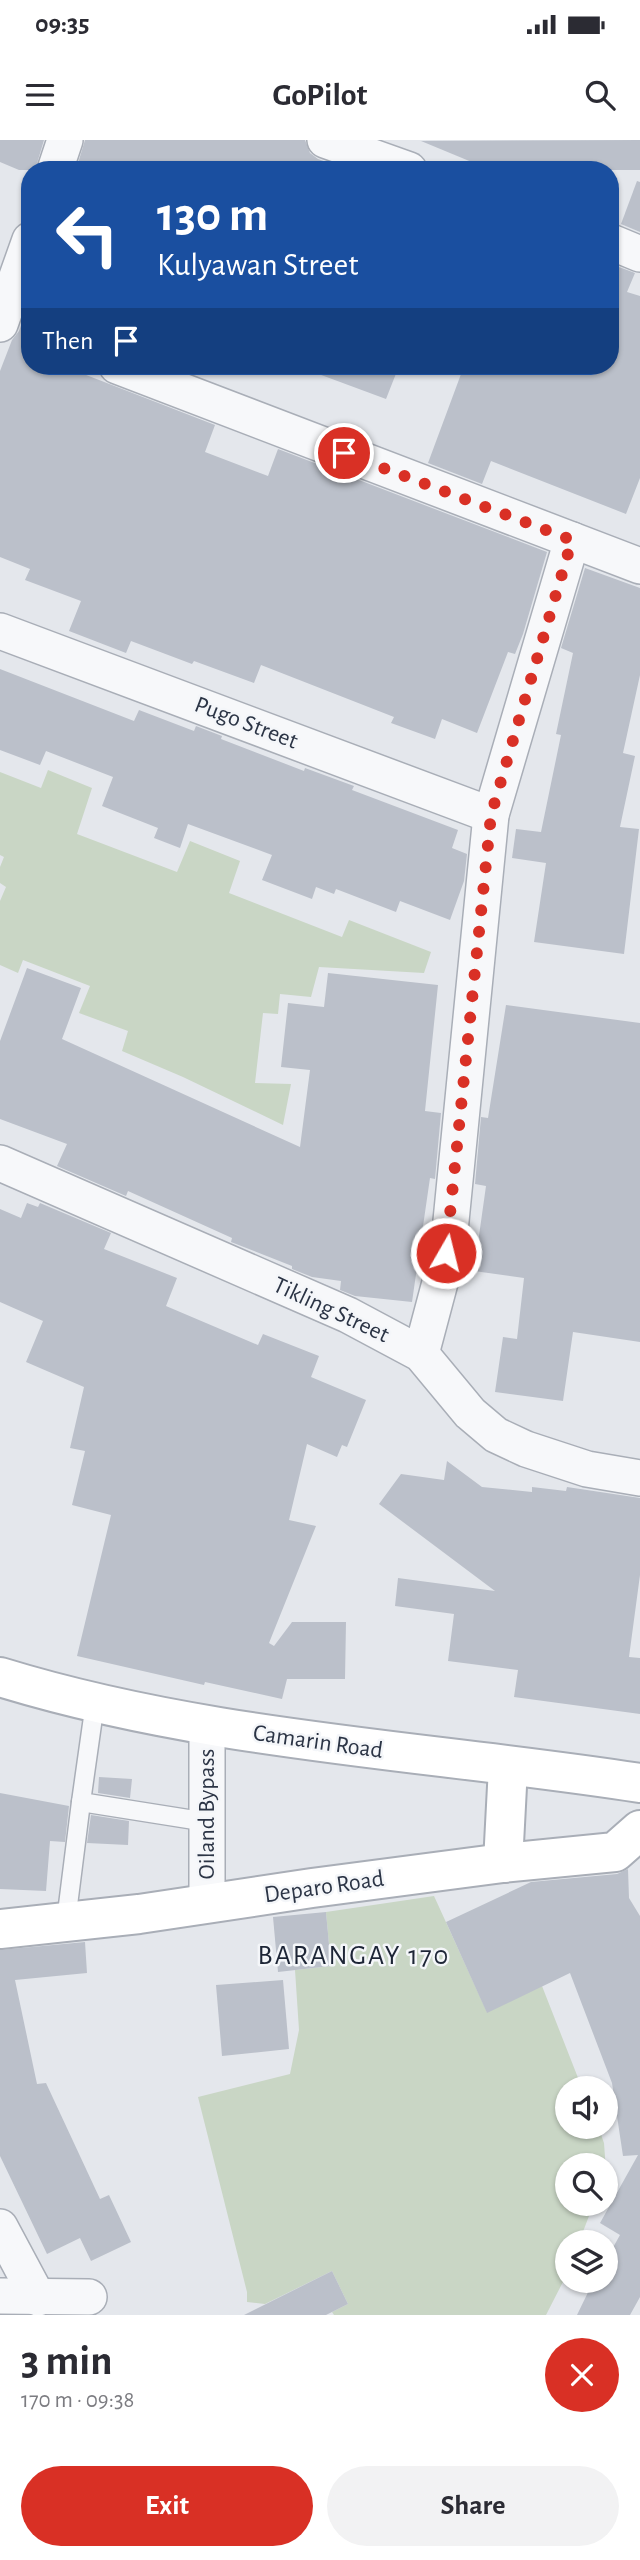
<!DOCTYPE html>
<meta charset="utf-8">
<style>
body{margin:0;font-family:"Alegreya Sans",sans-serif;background:#f2f2f3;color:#2b2b33;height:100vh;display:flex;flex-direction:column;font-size:26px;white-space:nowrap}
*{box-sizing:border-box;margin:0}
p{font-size:23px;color:#7c7c81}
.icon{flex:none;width:38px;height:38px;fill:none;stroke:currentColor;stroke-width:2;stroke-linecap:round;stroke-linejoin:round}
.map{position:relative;height:2175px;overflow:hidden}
.drawer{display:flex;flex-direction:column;background:#fff;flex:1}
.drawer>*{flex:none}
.hud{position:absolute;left:21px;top:21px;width:598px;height:214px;border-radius:28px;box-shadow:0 2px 5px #0004;background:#1a4fa0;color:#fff;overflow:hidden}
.controls{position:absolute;left:555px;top:1936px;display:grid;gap:14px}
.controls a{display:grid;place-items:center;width:63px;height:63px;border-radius:50%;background:#fff;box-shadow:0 2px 5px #0004;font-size:35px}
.pin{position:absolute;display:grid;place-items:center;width:60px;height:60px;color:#fff;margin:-30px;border:4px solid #fff;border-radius:50%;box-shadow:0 2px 7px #0007}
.me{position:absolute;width:77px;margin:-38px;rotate:8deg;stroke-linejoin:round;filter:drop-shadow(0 0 5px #0008)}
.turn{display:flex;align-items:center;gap:24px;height:147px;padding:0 21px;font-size:32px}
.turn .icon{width:91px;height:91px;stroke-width:2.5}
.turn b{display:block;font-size:49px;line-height:60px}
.then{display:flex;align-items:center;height:66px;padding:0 21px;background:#0003;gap:14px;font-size:26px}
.round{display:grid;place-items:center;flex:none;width:74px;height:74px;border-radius:37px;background:#f2f2f3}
.summary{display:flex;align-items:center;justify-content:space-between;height:119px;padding:0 21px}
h1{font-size:42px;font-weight:700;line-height:52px}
.cta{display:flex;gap:14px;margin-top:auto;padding:14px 21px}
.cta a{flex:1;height:80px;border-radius:42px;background:#d93025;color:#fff;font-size:28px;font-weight:700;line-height:80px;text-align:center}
.cta a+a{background:#f2f2f3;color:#2b2b33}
.status{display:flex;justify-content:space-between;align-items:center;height:49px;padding:0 35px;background:#fff;direction:ltr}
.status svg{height:19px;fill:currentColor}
header{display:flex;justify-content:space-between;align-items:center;height:91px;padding:0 21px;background:#fff;font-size:32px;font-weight:700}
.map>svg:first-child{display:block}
</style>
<div class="status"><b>09:35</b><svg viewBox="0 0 49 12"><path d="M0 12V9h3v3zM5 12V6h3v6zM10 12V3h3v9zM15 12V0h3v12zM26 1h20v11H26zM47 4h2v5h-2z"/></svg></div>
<header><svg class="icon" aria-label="menu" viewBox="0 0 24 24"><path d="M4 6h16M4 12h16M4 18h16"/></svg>GoPilot<svg class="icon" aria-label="search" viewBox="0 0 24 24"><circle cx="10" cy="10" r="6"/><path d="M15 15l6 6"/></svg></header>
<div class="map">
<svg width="640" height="2175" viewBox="0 0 640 2175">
<rect width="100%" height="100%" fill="#e4e7ec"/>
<g fill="#c9d6c5">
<path d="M 48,630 L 92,648 L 77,694 L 177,732 L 190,701 L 240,721 L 229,753 L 342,797 L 349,780 L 431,812 L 424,833 L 319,827 L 311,857 L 280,854 L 278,874 L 263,873 L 255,943 L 291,944 L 283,985 L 183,937 L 122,911 L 128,891 L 79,873 L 90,846 L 23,820 L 18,833 L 0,825 L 0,761 L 6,747 L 0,743 L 0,727 L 4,717 L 0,715 L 0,632 L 41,648 Z"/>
<path d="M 434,1756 L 487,1872 L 542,1846 L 582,1948 L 567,1948 L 567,1986 L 598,1986 L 604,2003 L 606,2031 L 606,2032 L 606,2025 L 567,2025 L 567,2063 L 594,2063 L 579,2102 L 567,2102 L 567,2134 L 546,2175 L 334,2175 L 332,2172 L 348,2164 L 332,2131 L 265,2164 L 247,2162 L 247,2152 L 198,1957 L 290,1934 L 299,1890 L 295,1830 L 331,1826 L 326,1772 Z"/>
</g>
<g fill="#bbc0ca">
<path d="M 0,0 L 44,0 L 35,30 L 19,30 L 0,22 Z"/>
<path d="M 85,0 L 305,0 L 310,13 L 318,19 L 348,30 L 76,30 Z"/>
<path d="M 640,0 L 640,30 L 491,30 L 421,1 Z"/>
<path d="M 637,41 L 640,42 L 640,92 L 621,84 Z"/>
<path d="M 611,124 L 635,133 L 627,152 L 640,156 L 640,338 L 626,374 L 491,321 L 482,344 L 428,323 L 464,226 L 611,226 Z"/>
<path d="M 30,161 L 30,226 L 63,226 L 215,285 L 205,312 L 268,336 L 278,309 L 547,412 L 523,494 L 515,514 L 508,512 L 477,593 L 442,579 L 435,599 L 391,583 L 394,577 L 261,525 L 254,543 L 194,521 L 192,524 L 131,501 L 126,513 L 69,491 L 81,461 L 25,440 L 30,429 L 0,417 L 0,231 L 12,200 L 19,191 Z"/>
<path d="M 305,226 L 399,226 L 386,259 L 305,229 Z"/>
<path d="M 585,428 L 640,448 L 640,535 L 623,613 L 635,616 L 620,687 L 639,689 L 624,814 L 534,802 L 546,723 L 512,718 L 516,689 L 541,692 L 561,595 L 556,594 L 573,513 L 561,508 Z"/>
<path d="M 0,529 L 134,581 L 139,570 L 194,591 L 196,586 L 222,596 L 221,599 L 304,631 L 305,628 L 354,646 L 352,650 L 458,690 L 452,708 L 467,714 L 464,741 L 450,780 L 400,761 L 396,772 L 336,749 L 334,754 L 316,747 L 312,759 L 262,740 L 272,715 L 188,684 L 180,708 L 154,698 L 158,688 L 102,666 L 113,637 L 46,611 L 40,625 L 0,610 Z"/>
<path d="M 27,828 L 81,848 L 62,899 L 300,1007 L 310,930 L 281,927 L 288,863 L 324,867 L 328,833 L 438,845 L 425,971 L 441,973 L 435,1039 L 430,1038 L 412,1162 L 355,1156 L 340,1150 L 341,1141 L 312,1137 L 292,1129 L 292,1126 L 231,1102 L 232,1098 L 128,1051 L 126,1056 L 57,1026 L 67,1004 L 0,979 L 0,901 Z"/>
<path d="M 506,865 L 640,883 L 640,1202 L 573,1192 L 563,1261 L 495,1252 L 503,1197 L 517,1199 L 524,1138 L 474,1131 L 486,1046 L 475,1044 L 481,977 L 488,978 Z"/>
<path d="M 27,1063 L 38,1067 L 40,1063 L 111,1093 L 104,1109 L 177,1138 L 166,1166 L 258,1205 L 263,1194 L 319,1216 L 311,1237 L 366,1260 L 347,1307 L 342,1305 L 337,1317 L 307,1304 L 289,1380 L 316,1386 L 269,1503 L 274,1506 L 292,1482 L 346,1482 L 345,1539 L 287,1539 L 282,1559 L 205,1542 L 204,1545 L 77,1516 L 111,1375 L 72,1365 L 85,1311 L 70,1308 L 84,1247 L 26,1222 L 43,1181 L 0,1162 L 0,1069 L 21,1078 Z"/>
<path d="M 447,1321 L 482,1347 L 532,1352 L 532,1347 L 566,1351 L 567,1347 L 640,1358 L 640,1435 L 629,1517 L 640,1518 L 640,1574 L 514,1557 L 518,1530 L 448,1521 L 454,1474 L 395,1466 L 398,1438 L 495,1451 L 379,1364 L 401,1334 L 444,1340 Z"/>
<path d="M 99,1637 L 132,1639 L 130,1658 L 98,1653 Z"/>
<path d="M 0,1653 L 69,1666 L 65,1702 L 50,1701 L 46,1751 L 0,1749 Z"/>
<path d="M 91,1675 L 129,1681 L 128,1705 L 87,1703 Z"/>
<path d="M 628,1729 L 629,1758 L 640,1776 L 640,2157 L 630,2175 L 577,2175 L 594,2140 L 606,2140 L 606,2120 L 620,2095 L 600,2083 L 638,2015 L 623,2016 L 612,1943 L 570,1833 L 487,1873 L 446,1782 L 531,1742 L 617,1734 Z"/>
<path d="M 326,1772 L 331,1826 L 278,1832 L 273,1777 Z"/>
<path d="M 85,1802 L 87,1833 L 15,1840 L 37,1944 L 46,1943 L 100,2059 L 109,2055 L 131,2102 L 91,2121 L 80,2098 L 47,2114 L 0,2016 L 0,1810 Z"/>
<path d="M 283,1840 L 289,1909 L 222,1916 L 216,1845 Z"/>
<path d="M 332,2131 L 348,2164 L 326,2175 L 244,2175 Z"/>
</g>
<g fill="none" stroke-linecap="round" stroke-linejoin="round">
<defs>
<g id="lane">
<path d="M 95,1563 L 81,1662 L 207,1682"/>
<path d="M 66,1781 L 81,1662"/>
</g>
<g id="street">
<path d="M 325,0 L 409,30"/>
<path d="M 55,30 L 65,0"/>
<path d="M 611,102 L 640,114"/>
<path d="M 0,184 L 30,100"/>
<path d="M 117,226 L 640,426"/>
<path d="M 0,491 L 491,675"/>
<path d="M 0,1023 L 348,1175 L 421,1214 L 470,1273 L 496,1295 L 526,1309 L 587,1329 L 640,1338"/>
<path d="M 421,1214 L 442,1135 L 450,1091 L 491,675 L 572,400"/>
<path d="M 207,1586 L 207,1763"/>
<path d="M 0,2087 L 38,2158"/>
<path d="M 0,2156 L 89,2157"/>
</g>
<g id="secondary">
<path d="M 0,1537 C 208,1601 426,1610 640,1643"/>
<path d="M 503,1723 L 508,1627"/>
<path d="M 0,1789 L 139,1774 L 312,1748 L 503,1723 L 615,1712 L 640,1690"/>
</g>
</defs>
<use href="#lane" stroke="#a9aeb7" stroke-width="21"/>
<use href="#street" stroke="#a9aeb7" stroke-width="38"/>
<use href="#secondary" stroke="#a9aeb7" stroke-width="42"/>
<use href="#lane" stroke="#f7f8fa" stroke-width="18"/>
<use href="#street" stroke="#f7f8fa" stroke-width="35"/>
<use href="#secondary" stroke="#fff" stroke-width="38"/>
</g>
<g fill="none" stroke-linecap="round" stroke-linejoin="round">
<path stroke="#d93025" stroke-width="12" stroke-dasharray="0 21.6" d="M 344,313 L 572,400 L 491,675 L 446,1113"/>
</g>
<g text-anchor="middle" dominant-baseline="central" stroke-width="5" stroke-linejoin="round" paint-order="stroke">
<g font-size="24" fill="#2b3445" stroke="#f4f6f9">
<text transform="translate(246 583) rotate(21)">Pugo Street</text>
<text transform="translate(331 1170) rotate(25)">Tikling Street</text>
<text transform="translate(318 1602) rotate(8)">Camarin Road</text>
<text transform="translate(207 1674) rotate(-90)">Oiland Bypass</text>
<text transform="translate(324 1747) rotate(-8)">Deparo Road</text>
</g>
<g font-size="28" letter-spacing="2" fill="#1d2536" stroke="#f4f6f9">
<text x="354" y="1816">BARANGAY 170</text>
</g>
</g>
</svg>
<div class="controls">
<a><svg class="icon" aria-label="sound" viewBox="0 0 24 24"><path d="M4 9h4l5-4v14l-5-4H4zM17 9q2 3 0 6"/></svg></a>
<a><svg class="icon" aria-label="search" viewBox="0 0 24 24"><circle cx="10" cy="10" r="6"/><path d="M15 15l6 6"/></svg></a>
<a><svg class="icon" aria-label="layers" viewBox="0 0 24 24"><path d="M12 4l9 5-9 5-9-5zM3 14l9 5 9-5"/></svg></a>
</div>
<div class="pin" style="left:344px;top:313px;background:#d93025"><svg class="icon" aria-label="arrive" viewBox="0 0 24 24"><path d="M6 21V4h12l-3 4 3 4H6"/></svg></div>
<svg class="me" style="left:446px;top:1113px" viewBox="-20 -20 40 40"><circle r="17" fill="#d93025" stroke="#fff" stroke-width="3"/><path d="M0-11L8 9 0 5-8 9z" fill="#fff"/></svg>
<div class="hud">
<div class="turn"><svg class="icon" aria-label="left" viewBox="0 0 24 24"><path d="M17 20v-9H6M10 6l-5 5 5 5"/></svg><div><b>130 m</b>Kulyawan Street</div></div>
<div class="then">Then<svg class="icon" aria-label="arrive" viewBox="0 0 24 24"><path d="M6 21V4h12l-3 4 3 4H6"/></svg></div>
</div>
</div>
<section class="drawer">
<div class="summary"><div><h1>3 min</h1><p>170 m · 09:38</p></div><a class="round" style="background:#d93025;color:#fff"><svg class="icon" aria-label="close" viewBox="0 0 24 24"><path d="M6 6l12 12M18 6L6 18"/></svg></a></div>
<div class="cta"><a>Exit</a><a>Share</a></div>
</section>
